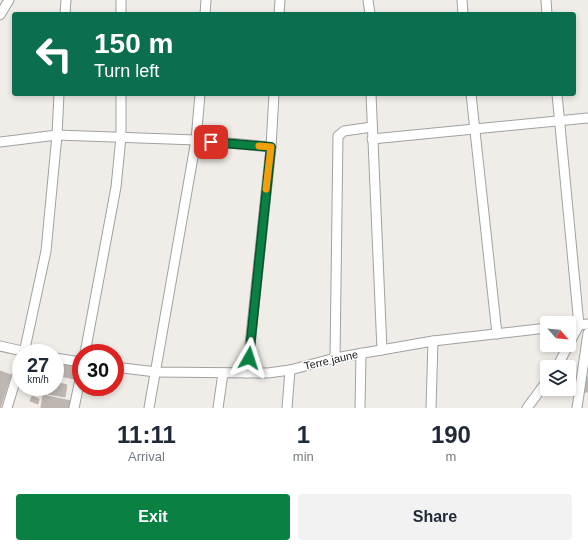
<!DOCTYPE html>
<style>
body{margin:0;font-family:Helvetica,sans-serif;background:#f2f2f3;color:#1f2937;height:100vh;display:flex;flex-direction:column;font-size:15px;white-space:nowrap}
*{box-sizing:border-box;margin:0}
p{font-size:13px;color:#747a83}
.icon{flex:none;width:22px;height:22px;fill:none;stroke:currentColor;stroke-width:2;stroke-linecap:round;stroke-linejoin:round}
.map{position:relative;height:408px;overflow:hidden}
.panel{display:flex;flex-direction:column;background:#fff;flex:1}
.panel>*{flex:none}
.top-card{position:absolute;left:12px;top:12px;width:564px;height:84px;border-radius:4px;box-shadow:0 2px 6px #0003;background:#0b6e4f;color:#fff;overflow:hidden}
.needle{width:26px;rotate:117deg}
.fabs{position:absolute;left:540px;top:316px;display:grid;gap:8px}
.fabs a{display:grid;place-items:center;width:36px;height:36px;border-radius:4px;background:#fff;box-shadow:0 2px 6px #0003;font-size:20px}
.speed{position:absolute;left:12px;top:344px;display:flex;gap:8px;font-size:20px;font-weight:700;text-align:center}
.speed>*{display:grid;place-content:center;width:52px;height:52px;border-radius:50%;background:#fff;box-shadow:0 2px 6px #0003;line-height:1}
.speed small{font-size:10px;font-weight:400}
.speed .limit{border:6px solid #d22;background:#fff;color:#111}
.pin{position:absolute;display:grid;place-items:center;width:34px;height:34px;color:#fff;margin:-17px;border-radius:8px;box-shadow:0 2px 6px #0006}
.me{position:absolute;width:44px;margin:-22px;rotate:6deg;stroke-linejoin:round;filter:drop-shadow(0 0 3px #0008)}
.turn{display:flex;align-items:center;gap:14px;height:84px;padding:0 16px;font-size:18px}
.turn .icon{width:52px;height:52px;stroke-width:2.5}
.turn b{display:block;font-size:28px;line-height:34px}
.eta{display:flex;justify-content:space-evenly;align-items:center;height:68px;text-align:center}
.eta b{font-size:24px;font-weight:700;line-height:28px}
.button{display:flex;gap:8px;margin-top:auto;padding:8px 16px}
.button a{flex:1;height:46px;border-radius:4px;background:#0b8043;color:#fff;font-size:16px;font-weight:700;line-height:46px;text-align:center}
.button a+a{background:#f2f2f3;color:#1f2937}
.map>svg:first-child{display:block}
</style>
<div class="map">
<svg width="588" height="408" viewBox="0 0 588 408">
<rect width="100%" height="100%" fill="#f0ede8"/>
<g fill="#bdb6b1" stroke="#c0b4ab">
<path d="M 56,362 L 77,366 L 75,379 L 55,375 Z"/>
<path d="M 0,371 L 11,375 L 0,408 Z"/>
<path d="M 582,376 L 588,377 L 588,392 L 581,392 Z"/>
<path d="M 55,382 L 67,385 L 65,397 L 48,394 L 49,387 L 55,387 Z"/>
<path d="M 37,387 L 46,387 L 44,393 L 35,391 Z"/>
<path d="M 43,395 L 71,401 L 69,408 L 41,408 Z"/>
<path d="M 32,396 L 39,399 L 38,404 L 30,401 Z"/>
</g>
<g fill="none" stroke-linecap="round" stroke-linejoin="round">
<defs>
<g id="minor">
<path d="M 121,0 L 121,14"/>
<path d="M 368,0 L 370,14"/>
<path d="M 462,0 L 463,14"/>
<path d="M 546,0 L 547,14"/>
<path d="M 65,14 L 66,0"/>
<path d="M 205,14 L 206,0"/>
<path d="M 279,14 L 280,0"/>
<path d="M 0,15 L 9,0"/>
<path d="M 371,94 L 382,350"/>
<path d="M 471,94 L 497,334"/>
<path d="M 557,94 L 579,325 L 557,367"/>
<path d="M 372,139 L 588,118"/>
<path d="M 0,142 L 57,135 L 196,140 L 271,147"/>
<path d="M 569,326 L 588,324"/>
<path d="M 0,346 L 31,353"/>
<path d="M 24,353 L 46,251 L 57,135 L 59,94"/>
<path d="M 85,353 L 116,187 L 121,137 L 121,94"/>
<path d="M 55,358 L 81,362"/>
<path d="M 335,358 L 338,136 L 344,131 L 372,127"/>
<path d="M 115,367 L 156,372 L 268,373 L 290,370 L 335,358 L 433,341 L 547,328"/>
<path d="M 247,373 L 271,147 L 274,94"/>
<path d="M 7,408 L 21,362"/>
<path d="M 74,408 L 81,375"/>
<path d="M 149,408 L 196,140 L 200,94"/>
<path d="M 218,408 L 223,373"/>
<path d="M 287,408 L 290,370"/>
<path d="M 360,408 L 361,353"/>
<path d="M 431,408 L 433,341"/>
<path d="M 527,408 L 547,381"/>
<path d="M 577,408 L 588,333"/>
</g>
</defs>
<use href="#minor" stroke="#a1a1a1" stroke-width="11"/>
<use href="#minor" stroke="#fff" stroke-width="9"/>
</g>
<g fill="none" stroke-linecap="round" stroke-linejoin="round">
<defs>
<path id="route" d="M 211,142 L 271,147 L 249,358"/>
</defs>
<use href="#route" stroke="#07532c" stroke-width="10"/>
<use href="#route" stroke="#0b8043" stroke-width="7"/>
<path stroke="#f59e0b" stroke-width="7" d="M 259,146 L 271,147 L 266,189"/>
</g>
<g text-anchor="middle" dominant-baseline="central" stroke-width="3" stroke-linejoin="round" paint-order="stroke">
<g font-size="11" fill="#202020" stroke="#fff">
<text transform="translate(331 360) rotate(-13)">Terre jaune</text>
</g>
</g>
</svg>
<div class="fabs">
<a><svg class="needle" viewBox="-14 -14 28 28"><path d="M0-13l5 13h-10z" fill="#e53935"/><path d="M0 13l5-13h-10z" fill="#747a83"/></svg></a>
<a><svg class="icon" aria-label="layers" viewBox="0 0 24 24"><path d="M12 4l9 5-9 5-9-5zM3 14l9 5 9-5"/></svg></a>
</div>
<div class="speed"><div>27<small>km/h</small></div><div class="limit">30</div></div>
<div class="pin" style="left:211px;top:142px;background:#d93025"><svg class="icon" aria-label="arrive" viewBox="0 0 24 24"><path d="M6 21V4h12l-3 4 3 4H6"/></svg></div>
<svg class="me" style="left:249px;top:358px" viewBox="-20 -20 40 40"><path d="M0-17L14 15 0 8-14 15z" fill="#0b8043" stroke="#fff" stroke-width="4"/></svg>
<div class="top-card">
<div class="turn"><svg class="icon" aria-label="left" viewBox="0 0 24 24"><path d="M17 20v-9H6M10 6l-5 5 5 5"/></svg><div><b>150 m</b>Turn left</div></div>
</div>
</div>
<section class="panel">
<div class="eta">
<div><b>11:11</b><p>Arrival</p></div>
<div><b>1</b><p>min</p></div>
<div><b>190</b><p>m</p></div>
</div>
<div class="button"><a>Exit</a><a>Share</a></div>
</section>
